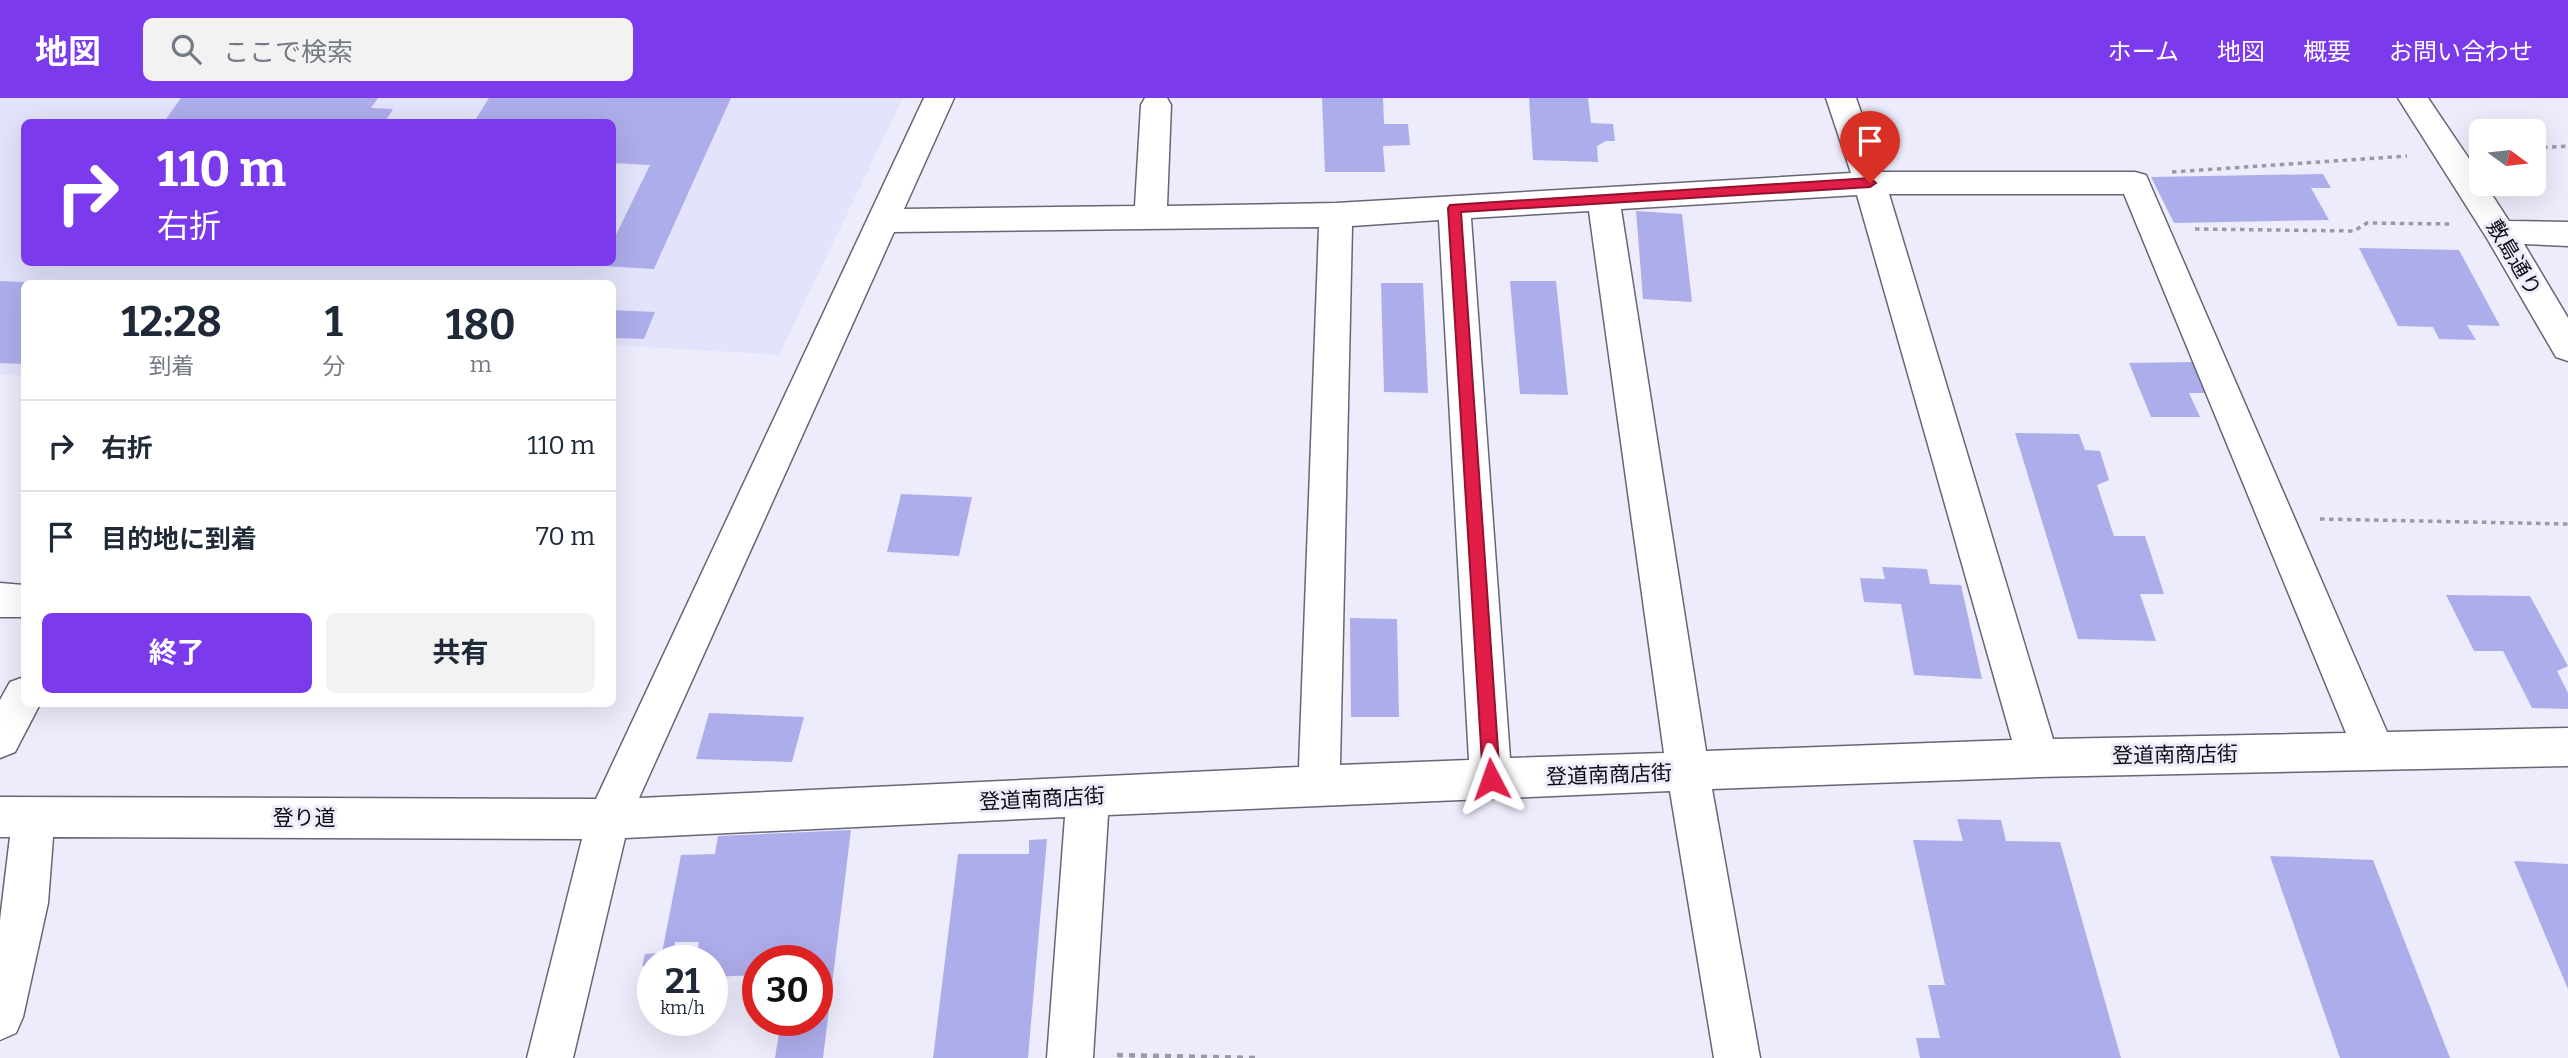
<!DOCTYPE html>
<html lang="ja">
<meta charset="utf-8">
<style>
body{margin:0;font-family:Bitter,"Noto Sans JP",serif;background:#f2f2f3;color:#1f2937;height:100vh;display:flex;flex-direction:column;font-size:26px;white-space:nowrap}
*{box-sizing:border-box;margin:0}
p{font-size:23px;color:#747a83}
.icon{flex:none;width:38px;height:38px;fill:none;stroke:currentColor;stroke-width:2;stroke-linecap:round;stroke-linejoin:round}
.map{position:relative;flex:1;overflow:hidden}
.side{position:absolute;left:21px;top:182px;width:595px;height:427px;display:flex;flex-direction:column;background:#fff;border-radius:10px;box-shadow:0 7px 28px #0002}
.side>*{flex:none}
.banner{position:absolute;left:21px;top:21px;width:595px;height:147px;border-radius:10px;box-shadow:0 7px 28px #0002;background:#7c3aed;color:#fff;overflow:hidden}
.needle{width:46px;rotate:105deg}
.fabs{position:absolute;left:2469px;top:21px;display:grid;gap:14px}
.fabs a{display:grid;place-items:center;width:77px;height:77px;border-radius:10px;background:#fff;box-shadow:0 7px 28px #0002;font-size:35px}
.speed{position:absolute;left:637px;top:847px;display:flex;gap:14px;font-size:35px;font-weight:700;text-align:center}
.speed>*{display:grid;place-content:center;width:91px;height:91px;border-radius:50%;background:#fff;box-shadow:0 7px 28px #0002;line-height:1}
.speed small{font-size:18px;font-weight:400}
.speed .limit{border:10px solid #d22;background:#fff;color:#111}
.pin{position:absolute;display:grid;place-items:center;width:60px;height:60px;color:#fff;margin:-72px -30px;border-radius:50% 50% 50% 0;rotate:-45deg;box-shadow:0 0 7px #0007}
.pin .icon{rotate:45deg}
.me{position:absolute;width:77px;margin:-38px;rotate:356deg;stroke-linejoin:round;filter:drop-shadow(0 0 5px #0008)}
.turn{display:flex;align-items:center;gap:24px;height:147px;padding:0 21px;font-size:32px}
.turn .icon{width:91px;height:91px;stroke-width:2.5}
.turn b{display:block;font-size:49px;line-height:60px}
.eta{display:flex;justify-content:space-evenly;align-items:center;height:119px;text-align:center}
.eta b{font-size:42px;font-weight:700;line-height:49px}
.cta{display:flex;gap:14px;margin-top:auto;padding:14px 21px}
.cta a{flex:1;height:80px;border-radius:10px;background:#7c3aed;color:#fff;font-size:28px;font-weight:700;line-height:80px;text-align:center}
.cta a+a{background:#f2f2f3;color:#1f2937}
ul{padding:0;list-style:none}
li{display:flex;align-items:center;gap:21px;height:91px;padding:0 21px;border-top:2px solid #e0e1e3}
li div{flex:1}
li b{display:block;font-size:26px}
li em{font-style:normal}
header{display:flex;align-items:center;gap:42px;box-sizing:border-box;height:98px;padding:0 35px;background:#7c3aed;color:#fff}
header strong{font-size:33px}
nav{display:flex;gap:38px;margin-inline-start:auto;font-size:24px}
.search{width:490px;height:63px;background:#f2f2f3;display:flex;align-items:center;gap:18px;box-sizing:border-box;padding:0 24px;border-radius:10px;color:#747a83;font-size:26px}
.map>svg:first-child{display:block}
</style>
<header>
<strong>地図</strong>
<div class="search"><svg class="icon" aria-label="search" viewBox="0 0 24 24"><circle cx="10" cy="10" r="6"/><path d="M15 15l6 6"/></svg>ここで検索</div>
<nav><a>ホーム</a><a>地図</a><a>概要</a><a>お問い合わせ</a></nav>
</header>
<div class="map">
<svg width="2568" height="960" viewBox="0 0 2568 960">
<rect width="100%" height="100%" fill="#ececfc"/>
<path fill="#e3e3fb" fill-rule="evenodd" d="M 0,0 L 903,0 L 779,257 L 613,247 L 612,186 L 24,186 L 24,278 L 0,276 ZM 24,24 L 612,24 L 612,164 L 24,164 Z"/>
<g fill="#aeadeb">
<path d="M 181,0 L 378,0 L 371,10 L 393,11 L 385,24 L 164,24 Z"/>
<path d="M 489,0 L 731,0 L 654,171 L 602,168 L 603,164 L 612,164 L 612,145 L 650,67 L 612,65 L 612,24 L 474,24 Z"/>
<path d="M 1322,0 L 1383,0 L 1384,26 L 1408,26 L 1410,47 L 1383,48 L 1385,74 L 1325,74 Z"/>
<path d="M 1529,0 L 1588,0 L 1591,25 L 1613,26 L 1615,43 L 1606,43 L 1597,48 L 1598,64 L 1533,62 Z"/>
<path d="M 2323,76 L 2331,90 L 2311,90 L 2329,122 L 2174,125 L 2151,79 Z"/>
<path d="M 1636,113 L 1682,116 L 1692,204 L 1643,201 Z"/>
<path d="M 2359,150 L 2459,152 L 2500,228 L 2467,227 L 2476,242 L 2439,241 L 2433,229 L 2398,228 Z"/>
<path d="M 0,183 L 24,184 L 24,266 L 0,265 Z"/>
<path d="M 1510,183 L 1556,183 L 1568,297 L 1520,296 Z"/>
<path d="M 1381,185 L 1423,185 L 1428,295 L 1384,294 Z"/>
<path d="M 612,212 L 655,214 L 644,241 L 612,240 Z"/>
<path d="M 2194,264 L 2207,295 L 2189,295 L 2200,319 L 2151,319 L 2129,265 Z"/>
<path d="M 2015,335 L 2079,336 L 2085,352 L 2100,353 L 2109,382 L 2097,387 L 2114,438 L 2145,438 L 2164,496 L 2140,496 L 2156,543 L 2078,541 Z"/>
<path d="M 901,396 L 972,399 L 959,458 L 887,454 Z"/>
<path d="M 1882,469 L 1927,471 L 1930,486 L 1961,487 L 1982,581 L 1914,577 L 1901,506 L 1864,504 L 1860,480 L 1885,481 Z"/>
<path d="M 2446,497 L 2530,498 L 2568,568 L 2557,573 L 2568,595 L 2568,611 L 2532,610 L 2503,553 L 2474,553 Z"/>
<path d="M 1350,520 L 1397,521 L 1399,619 L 1351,619 Z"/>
<path d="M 709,615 L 804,619 L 792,664 L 696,661 Z"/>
<path d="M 1957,721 L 2001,722 L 2006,743 L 2060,744 L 2121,960 L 1920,960 L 1916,940 L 1940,940 L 1928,887 L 1945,887 L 1913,742 L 1963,743 Z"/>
<path d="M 851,732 L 823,960 L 775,960 L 781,922 L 817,922 L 817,863 L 758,863 L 758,877 L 712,879 L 712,863 L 695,863 L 699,844 L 675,844 L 672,863 L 653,863 L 653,868 L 642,868 L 645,856 L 662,855 L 681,757 L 715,756 L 718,738 Z"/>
<path d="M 1047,741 L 1028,960 L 933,960 L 958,756 L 1029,756 L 1029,742 Z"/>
<path d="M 2270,758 L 2373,762 L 2450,960 L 2340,960 Z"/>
<path d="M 2514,763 L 2568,766 L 2568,891 Z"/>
</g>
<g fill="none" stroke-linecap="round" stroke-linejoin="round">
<defs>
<g id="minor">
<path d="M 924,0 L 954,0 L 904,111 L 1135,108 L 1141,7 L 1145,0 L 1167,0 L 1171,7 L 1167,108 L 1336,105 L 1851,75 L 1826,0 L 1856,0 L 1882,74 L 2135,74 L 2146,77 L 2387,634 L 2568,630 L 2568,668 L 2038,679 L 1712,691 L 1760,960 L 1714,960 L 1670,693 L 1108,717 L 1093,960 L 1047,960 L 1065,719 L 625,740 L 573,960 L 527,960 L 582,741 L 53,739 L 48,805 L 23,919 L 16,935 L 0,942 L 0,822 L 10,739 L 0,739 L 0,699 L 596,701 ZM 1889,96 L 2124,96 L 2346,635 L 2053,641 ZM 1857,97 L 2012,642 L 1706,653 L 1621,111 ZM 1589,113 L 1664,655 L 1510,660 L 1471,120 ZM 1439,122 L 1469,662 L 1340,667 L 1352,128 ZM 1319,129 L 1299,669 L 639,700 L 894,134 Z"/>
<path d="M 2398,0 L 2428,0 L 2482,80 L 2482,86 L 2485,86 L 2509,123 L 2568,124 L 2568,148 L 2524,146 L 2568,220 L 2568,263 L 2556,259 L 2488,142 Z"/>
<path d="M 0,485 L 24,487 L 24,519 L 0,519 Z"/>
<path d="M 24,579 L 24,606 L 40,606 L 15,654 L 0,660 L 0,602 L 10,584 Z"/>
</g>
</defs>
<use href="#minor" stroke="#666674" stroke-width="3"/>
<g stroke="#9a9aa5" stroke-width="3.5" stroke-dasharray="4.5 4.5" stroke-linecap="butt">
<path d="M 2534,50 L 2568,48"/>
<path d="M 2172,74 L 2407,58"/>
<path d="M 2195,131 L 2354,133 L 2367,125 L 2451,126"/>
<path d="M 2320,421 L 2568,426"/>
</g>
<path stroke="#9a9aa5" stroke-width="4.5" stroke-dasharray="6 6" stroke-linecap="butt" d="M 1117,957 L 1258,960"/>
<use href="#minor" fill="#fff" fill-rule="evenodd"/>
</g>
<path fill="#e11d48" stroke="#92132f" stroke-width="2" d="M 1870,80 L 1876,85 L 1870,89 L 1461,114 L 1500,681 L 1497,687 L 1491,689 L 1485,687 L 1483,681 L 1448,110 L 1450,107 Z"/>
<g text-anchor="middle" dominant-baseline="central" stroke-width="6" stroke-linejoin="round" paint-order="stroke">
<g font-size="21" fill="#0d0d12" stroke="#ececfc">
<text transform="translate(2514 160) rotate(59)">敷島通り</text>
<text transform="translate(2175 657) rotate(-1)">登道南商店街</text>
<text transform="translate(1609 677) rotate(-2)">登道南商店街</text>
<text transform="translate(1042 701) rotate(-3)">登道南商店街</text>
<text x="304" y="720">登り道</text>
</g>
</g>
</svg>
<div class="fabs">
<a><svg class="needle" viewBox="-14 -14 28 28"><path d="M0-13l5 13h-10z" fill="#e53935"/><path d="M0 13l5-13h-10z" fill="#747a83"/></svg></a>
</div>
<div class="speed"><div>21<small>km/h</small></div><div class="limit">30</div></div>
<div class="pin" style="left:1870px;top:85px;background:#d93025"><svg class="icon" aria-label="arrive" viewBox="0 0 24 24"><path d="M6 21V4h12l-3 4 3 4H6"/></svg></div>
<svg class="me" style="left:1491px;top:681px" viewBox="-20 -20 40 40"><path d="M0-17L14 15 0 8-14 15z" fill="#e11d48" stroke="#fff" stroke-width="4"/></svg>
<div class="banner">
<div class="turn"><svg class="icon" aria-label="right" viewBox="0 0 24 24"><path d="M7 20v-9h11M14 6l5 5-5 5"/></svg><div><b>110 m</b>右折</div></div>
</div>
<section class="side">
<div class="eta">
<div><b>12:28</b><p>到着</p></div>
<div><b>1</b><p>分</p></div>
<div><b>180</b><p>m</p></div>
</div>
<ul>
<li><svg class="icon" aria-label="right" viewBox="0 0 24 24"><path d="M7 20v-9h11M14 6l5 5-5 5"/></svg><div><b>右折</b></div><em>110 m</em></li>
<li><svg class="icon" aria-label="arrive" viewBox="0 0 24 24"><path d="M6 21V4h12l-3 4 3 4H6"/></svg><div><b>目的地に到着</b></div><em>70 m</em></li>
</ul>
<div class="cta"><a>終了</a><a>共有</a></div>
</section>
</div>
